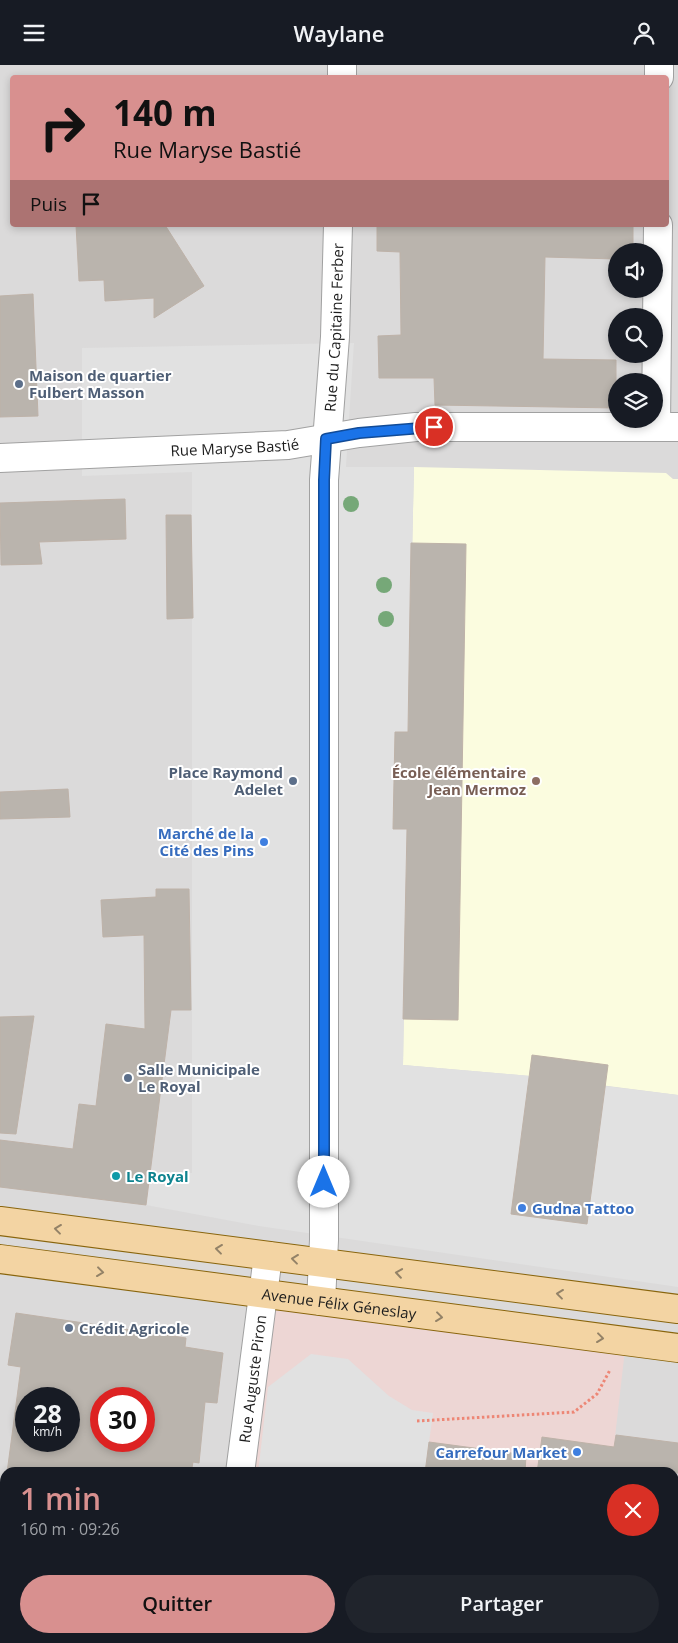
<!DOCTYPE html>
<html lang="fr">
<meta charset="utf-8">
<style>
body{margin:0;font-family:"Open Sans",sans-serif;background:#20242c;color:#f1f3f6;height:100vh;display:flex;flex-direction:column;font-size:19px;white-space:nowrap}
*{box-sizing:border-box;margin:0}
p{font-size:16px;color:#9ea1a6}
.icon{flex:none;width:28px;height:28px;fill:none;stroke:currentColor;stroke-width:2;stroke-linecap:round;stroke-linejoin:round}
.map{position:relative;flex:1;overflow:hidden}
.details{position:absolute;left:0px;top:1402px;width:679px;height:176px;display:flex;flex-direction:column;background:#171b24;border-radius:15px 15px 0 0;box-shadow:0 2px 8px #0003}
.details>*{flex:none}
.top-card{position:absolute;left:10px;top:10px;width:659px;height:152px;border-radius:5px;box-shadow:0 2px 8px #0003;background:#d8908f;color:#111;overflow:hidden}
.fabs{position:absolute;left:608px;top:178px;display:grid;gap:10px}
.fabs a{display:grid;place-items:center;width:55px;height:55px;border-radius:50%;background:#171b24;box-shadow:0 2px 8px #0003;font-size:25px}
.speed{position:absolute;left:15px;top:1322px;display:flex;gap:10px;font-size:25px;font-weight:700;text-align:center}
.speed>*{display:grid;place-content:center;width:65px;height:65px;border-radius:50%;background:#171b24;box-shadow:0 2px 8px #0003;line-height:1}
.speed small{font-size:12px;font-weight:400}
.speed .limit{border:8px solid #d22;background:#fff;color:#111}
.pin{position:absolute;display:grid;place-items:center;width:42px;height:42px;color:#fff;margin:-21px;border:2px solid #fff;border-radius:50%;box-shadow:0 1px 5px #0007}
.me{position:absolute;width:55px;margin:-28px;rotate:0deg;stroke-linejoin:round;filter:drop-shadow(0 0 4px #0008)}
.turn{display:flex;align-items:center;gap:18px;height:105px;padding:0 20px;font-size:22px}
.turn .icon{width:65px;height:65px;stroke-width:2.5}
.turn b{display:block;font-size:35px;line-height:42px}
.then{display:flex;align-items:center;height:48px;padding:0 20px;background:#0003;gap:10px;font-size:19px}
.round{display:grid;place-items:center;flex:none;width:52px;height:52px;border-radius:26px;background:#20242c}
.overview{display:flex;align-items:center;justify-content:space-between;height:85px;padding:0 20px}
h1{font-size:30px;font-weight:600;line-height:38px;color:#d8908f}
.button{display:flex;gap:10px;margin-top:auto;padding:10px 20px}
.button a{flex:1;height:58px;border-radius:30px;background:#d8908f;color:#111;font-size:20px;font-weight:600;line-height:58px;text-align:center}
.button a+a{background:#20242c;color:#f1f3f6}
header{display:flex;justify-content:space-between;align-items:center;height:65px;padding:0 20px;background:#171b24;font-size:22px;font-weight:600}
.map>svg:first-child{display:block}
</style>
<header><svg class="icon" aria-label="menu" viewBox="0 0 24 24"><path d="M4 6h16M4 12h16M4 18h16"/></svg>Waylane<svg class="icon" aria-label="person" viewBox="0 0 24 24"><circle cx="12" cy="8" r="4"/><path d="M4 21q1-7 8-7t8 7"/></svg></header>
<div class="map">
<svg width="678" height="1578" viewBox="0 0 678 1578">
<rect width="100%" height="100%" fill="#edebe4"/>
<path fill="#dbdada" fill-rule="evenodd" d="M 0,0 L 678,0 L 678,1578 L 0,1578 ZM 12,12 L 666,12 L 666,160 L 12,160 ZM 616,186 L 654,186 L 654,224 L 616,224 ZM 616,251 L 654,251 L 654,289 L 616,289 ZM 616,316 L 654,316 L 654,354 L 616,354 ZM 26,1334 L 69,1334 L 69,1376 L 26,1376 ZM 101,1334 L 144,1334 L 144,1376 L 101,1376 ZM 5,1408 L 674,1408 L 674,1574 L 5,1574 Z"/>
<g fill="#edd6d4">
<path d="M 263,1229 L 626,1276 L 611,1407 L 240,1408 Z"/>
<path d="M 324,1574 L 588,1574 L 588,1578 L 363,1578 Z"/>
</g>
<path fill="#fbfcdf" d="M 414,402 L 666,408 L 673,414 L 678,414 L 678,1030 L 530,1011 L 403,1000 L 407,764 L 393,764 L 395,667 L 408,667 Z"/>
<g fill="#e1e1e1">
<path d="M 354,278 L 346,402 L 414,402 L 408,667 L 395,667 L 393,764 L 407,764 L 403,1000 L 530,1011 L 511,1148 L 587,1158 L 605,1021 L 678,1030 L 678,1222 L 259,1161 L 146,1140 L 150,1107 L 192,1108 L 192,407 L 82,411 L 82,283 Z"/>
<path d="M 311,1289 L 348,1294 L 389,1331 L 412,1345 L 433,1348 L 425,1407 L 258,1408 L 268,1322 Z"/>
</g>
<g fill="#bab4ad" stroke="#beb2a8" fill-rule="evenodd">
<path d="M 76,160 L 165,160 L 204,221 L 154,253 L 154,233 L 105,236 L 104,215 L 79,216 Z"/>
<path d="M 377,160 L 633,160 L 633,186 L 616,186 L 616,194 L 545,192 L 543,294 L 616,295 L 616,343 L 435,340 L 434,313 L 379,313 L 378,271 L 401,270 L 400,187 L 377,186 Z"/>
<path d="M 33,229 L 38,351 L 0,352 L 0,231 Z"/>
<path d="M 125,434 L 126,474 L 39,477 L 42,499 L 1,500 L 0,438 Z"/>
<path d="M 166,450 L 191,450 L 193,553 L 167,554 Z"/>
<path d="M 411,478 L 466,479 L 458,955 L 403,954 L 407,764 L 393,764 L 395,667 L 408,667 Z"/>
<path d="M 68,724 L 70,752 L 0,754 L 0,727 Z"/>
<path d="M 156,824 L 189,824 L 191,945 L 171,945 L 146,1140 L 0,1122 L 0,1075 L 73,1084 L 79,1039 L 96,1041 L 106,959 L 145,964 L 144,870 L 103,872 L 101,835 L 156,832 Z"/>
<path d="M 34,951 L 16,1069 L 0,1068 L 0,952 Z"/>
<path d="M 532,990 L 608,1000 L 587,1159 L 511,1149 Z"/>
<path d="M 16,1248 L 186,1273 L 185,1282 L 223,1288 L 217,1338 L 205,1337 L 199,1398 L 193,1397 L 191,1408 L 7,1408 L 21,1302 L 8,1300 ZM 26,1334 L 69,1334 L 69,1376 L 26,1376 ZM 101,1334 L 144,1334 L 144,1376 L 101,1376 Z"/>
<path d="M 616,1370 L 678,1378 L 678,1408 L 537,1408 L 542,1372 L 614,1382 Z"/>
<path d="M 429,1377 L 526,1390 L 525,1408 L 425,1408 Z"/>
</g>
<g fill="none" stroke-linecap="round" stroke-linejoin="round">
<defs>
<g id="minor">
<path d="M 342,12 L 342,0"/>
<path d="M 659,12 L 659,0"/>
<path d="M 656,362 L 658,160"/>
<path id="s1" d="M 0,393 L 288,380 L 359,368 L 416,362 L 678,362"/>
<path id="s2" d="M 321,1236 L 324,1175 L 324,415 L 335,272 L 338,160"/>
<path id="s3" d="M 240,1408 L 268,1191"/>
<path d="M 0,1535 L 5,1536"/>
<path d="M 324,1574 L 363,1578"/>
<path d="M 220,1578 L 220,1574"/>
</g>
<g id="primary">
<path d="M 0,1156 L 678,1244"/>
<path id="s4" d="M 0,1194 L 678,1283"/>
</g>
</defs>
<use href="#minor" stroke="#a1a1a1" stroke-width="30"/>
<use href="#primary" stroke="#89650d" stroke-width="30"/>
<path stroke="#ed8675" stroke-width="3" stroke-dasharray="2.5 2.5" stroke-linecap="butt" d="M 417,1356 L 574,1347 L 597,1329 L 610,1305"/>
<use href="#minor" stroke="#fff" stroke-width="28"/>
<use href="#primary" stroke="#f3d4a3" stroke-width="28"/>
</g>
<g fill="#76a878">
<circle cx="351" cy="439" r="8"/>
<circle cx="384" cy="520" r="8"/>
<circle cx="386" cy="554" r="8"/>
</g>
<defs><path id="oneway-chevron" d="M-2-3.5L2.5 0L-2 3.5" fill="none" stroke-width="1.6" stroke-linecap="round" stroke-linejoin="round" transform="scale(1.25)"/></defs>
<g stroke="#938267">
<use href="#oneway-chevron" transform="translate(58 1164) rotate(-173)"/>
<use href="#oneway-chevron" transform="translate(219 1184) rotate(-173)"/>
<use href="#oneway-chevron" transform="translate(295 1194) rotate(-173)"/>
<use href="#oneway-chevron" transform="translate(100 1207) rotate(7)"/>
<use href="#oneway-chevron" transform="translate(399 1208) rotate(-172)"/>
<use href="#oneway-chevron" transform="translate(560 1229) rotate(-173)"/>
<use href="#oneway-chevron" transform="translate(439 1252) rotate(7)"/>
<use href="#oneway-chevron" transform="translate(600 1273) rotate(7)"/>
</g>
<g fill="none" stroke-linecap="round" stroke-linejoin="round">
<defs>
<path id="route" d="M 324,1117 L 324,415 L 326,374 L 359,368 L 434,362"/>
</defs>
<use href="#route" stroke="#114b97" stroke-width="12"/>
<use href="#route" stroke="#1a73e8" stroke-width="9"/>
</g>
<g fill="#5c6f8a" stroke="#fff" stroke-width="2">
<circle cx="19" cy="319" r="5"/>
<circle cx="293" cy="716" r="5"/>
<circle cx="128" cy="1013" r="5"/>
<circle cx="69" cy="1263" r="5"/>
</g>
<circle fill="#8d6e63" stroke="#fff" stroke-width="2" cx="536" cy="716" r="5"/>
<g fill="#3f7fe0" stroke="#fff" stroke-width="2">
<circle cx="264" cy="777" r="5"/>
<circle cx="522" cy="1143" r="5"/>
<circle cx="577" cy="1387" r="5"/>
</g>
<circle fill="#0f9aa8" stroke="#fff" stroke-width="2" cx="116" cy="1111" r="5"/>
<g text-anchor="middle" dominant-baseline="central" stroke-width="4" stroke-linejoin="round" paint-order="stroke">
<g font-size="15" fill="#1d1d1d" stroke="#fff">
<text stroke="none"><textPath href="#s2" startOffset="974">Rue du Capitaine Ferber</textPath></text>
<text stroke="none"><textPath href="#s1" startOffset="235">Rue Maryse Bastié</textPath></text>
<text stroke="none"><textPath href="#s4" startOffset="342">Avenue Félix Géneslay</textPath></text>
<text stroke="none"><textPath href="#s3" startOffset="95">Rue Auguste Piron</textPath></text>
</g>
<g font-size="15" font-weight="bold" fill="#4e5e75" stroke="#fff" text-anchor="start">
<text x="29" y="310">Maison de quartier<tspan x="29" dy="17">Fulbert Masson</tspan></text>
<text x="283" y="707" text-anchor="end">Place Raymond<tspan x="283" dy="17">Adelet</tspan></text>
<text x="138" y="1004">Salle Municipale<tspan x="138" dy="17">Le Royal</tspan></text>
<text x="79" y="1263">Crédit Agricole</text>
</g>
<g font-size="15" font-weight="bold" fill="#785e54" stroke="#fff" text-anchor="end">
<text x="526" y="707">École élémentaire<tspan x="526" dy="17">Jean Mermoz</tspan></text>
</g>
<g font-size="15" font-weight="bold" fill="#366cbe" stroke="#fff" text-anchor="end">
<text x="254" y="768">Marché de la<tspan x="254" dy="17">Cité des Pins</tspan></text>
<text x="532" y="1143" text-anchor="start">Gudna Tattoo</text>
<text x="567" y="1387">Carrefour Market</text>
</g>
<g font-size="15" font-weight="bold" fill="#0d838f" stroke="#fff" text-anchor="start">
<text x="126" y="1111">Le Royal</text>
</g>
</g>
</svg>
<div class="fabs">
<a><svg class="icon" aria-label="sound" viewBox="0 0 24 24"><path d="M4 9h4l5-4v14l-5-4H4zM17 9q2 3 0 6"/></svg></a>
<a><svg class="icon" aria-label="search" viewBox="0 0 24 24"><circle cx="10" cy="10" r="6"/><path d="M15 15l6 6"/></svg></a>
<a><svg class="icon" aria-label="layers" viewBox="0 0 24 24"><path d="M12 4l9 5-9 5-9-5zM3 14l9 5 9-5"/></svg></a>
</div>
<div class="speed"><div>28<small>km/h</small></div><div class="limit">30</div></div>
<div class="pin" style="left:434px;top:362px;background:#d93025"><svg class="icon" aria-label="arrive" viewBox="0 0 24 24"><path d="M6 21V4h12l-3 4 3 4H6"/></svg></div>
<svg class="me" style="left:324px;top:1117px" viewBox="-20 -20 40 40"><circle r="19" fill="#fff"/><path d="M0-13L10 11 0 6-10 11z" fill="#1a73e8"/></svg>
<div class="top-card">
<div class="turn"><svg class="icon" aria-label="right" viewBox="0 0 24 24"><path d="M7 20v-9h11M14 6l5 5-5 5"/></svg><div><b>140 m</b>Rue Maryse Bastié</div></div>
<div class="then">Puis<svg class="icon" aria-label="arrive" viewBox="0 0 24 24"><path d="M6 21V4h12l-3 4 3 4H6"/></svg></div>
</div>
<section class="details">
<div class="overview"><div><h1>1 min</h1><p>160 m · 09:26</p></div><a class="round" style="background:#d93025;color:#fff"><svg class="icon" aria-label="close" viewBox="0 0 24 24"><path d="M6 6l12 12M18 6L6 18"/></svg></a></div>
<div class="button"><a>Quitter</a><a>Partager</a></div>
</section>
</div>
